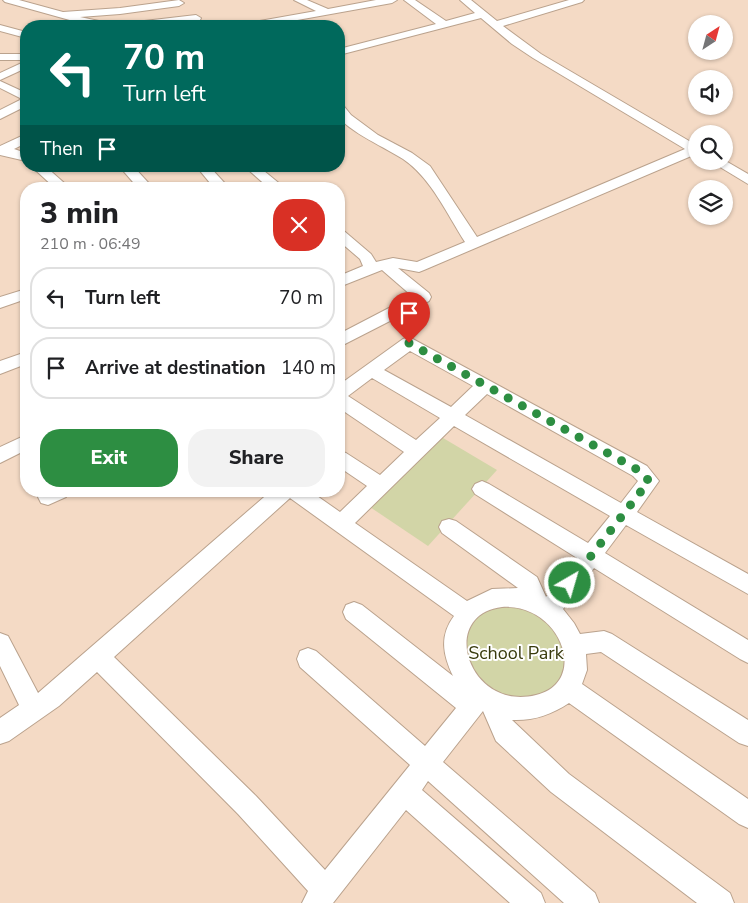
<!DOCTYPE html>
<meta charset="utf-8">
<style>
body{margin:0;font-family:"Nunito Sans",sans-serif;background:#f2f2f2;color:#202124;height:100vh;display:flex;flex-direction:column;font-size:19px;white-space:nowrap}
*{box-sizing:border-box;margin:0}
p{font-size:16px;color:#757577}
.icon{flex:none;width:28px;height:28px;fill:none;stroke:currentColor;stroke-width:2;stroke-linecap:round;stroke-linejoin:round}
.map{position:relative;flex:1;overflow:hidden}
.sheet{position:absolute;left:20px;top:182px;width:325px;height:315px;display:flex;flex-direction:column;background:#fff;border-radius:20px;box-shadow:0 1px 4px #0004}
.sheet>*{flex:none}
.guide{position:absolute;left:20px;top:20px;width:325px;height:152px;border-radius:20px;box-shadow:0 1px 4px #0004;background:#00695c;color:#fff;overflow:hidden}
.needle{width:32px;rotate:36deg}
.tools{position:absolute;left:688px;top:15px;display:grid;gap:10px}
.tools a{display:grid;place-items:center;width:45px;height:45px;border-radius:50%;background:#fff;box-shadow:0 1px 4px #0004;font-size:25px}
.pin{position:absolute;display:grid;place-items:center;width:42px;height:42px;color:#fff;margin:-51px -21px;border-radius:50% 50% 50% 0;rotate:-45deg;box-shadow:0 0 5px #0007}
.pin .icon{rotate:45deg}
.me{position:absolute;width:55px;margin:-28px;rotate:38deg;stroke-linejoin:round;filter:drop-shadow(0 0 4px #0008)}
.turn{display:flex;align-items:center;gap:18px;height:105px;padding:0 20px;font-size:22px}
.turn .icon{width:65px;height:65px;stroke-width:2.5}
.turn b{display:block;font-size:35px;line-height:42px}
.then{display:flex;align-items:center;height:48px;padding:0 20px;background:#0003;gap:10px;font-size:19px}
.round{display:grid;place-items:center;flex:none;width:52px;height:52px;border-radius:20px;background:#f2f2f2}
.headline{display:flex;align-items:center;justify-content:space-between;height:85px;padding:0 20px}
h1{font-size:30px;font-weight:800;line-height:38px}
.button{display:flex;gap:10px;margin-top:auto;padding:10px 20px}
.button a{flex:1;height:58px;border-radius:20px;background:#2d8e42;color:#fff;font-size:20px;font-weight:800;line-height:58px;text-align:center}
.button a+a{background:#f2f2f2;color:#202124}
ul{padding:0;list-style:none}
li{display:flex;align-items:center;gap:15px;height:62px;margin:0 10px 8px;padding:0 10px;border:2px solid #e0e0e0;border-radius:20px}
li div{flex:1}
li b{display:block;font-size:19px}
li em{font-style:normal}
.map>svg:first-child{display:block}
</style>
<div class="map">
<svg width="748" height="903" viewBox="0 0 748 903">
<rect width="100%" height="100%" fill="#f4dac5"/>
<g fill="#d2d5a7">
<path d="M 438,435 L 497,470 L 428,546 L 364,503 Z"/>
<path d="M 503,602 L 530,608 L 559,630 L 568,665 L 560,679 L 546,695 L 496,698 L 468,666 L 464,643 L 469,626 L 480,613 Z"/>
</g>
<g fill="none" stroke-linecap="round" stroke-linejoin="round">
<defs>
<g id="minor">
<path d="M 3,0 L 19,0 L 63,12 L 120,8 L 179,0 L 184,3 L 179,6 L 120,14 L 80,17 L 113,24 L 114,26 L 84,24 L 5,2 Z"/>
<path d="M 294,0 L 307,0 L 328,9 L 376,0 L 397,0 L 392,3 L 264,26 L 244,26 L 249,23 L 316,11 Z"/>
<path d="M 404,0 L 415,0 L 446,21 L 475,13 L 460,0 L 471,0 L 497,21 L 569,0 L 584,0 L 582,2 L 503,26 L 541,54 L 696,145 L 696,154 L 424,270 L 419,272 L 398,268 L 429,293 L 431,297 L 429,301 L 339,347 L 339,334 L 412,296 L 382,270 L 339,287 L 339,276 L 363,266 L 360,259 L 339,241 L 339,230 L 344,231 L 371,254 L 376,262 L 393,258 L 417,262 L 465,242 C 447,214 431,178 403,159 C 390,150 345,130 339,116 C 338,113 339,108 339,104 L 343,105 L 351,115 L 378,135 L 412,153 L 430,166 L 477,237 L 685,149 L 533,58 L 512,44 L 481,18 L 339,55 L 339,49 L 436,24 Z"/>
<path d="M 196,15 L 201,18 L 200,20 L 151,26 L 122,26 L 127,23 Z"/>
<path d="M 0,25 L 26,32 L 26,38 L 0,31 Z"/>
<rect x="0" y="54" width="26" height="6"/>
<path d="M 26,61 L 26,68 L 0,80 L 0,73 Z"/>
<path d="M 0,81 L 26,93 L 26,106 L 0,119 L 0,110 L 22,99 L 0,88 Z"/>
<path d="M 26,134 L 26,143 L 14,149 L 26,153 L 26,161 L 0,155 L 0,146 Z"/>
<path d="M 724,160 L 748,174 L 748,184 L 710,161 Z"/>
<path d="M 31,166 L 45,166 L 71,189 L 56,189 Z"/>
<path d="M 119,166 L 133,166 L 154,189 L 139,189 Z"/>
<path d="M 196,166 L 209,166 L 230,189 L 215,189 Z"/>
<path d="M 244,166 L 258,166 L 286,189 L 270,189 Z"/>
<path d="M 26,289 L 26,299 L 0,308 L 0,297 Z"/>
<path d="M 409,337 L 647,466 L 659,481 L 637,512 L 748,574 L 748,594 L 626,525 L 605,553 L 748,640 L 748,663 L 740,659 L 594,568 L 563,609 L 574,623 L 580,634 L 604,631 L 612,634 L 748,720 L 748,746 L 739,743 L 601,652 L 586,654 L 587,670 L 582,684 L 748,799 L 748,828 L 739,824 L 569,703 C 551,715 533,721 512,720 L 569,774 L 730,893 L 734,903 L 697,903 L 551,792 L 496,741 L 483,711 L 443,762 L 595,893 L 599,903 L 564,903 L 428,781 L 422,790 L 541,893 L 545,903 L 510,903 L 406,810 L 333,903 L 302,903 L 308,891 L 238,814 L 97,672 L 59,706 L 9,741 L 0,744 L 0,718 L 19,705 L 0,666 L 0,633 L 8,636 L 38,693 L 271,491 L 310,491 L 340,512 L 367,486 L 339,467 L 339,451 L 346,453 L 380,475 L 404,452 L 339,408 L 339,385 L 403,339 ZM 410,351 L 473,386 L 451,407 L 384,370 ZM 372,378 L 440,418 L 416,440 L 348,396 ZM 487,394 L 633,476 L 638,481 L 621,503 L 465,415 ZM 454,426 L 610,516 L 588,543 L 489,484 L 482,481 L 475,484 L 472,489 L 475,494 L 577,558 L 546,597 L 537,577 L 456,521 L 449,519 L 442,521 L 439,527 L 442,533 L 518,588 L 492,589 L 467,601 L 355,523 ZM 290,498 L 454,616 C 439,636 443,655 453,676 L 362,605 L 354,602 L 346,605 L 343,612 L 346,619 L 456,708 L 425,746 L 316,651 L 308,648 L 300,651 L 297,659 L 300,667 L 410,765 L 325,870 L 256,796 L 114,657 ZM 502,607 C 561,603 590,682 536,695 C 469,712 437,615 502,607 Z"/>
<path d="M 26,352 L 26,364 L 0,374 L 0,361 Z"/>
<path d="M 26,435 L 26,450 L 0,463 L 0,447 Z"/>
<path d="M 41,491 L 69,491 L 66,497 L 48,505 L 41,503 L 38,497 Z"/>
</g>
</defs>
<use href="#minor" stroke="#baa28d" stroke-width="2"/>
<use href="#minor" fill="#fff" fill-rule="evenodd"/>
</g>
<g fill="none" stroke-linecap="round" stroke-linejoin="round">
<path stroke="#2d8e42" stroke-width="9" stroke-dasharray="0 16.2" d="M 409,343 L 640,471 L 649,481 L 570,583"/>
</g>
<g text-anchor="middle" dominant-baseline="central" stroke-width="4" stroke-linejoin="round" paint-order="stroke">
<g font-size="18" fill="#393b0d" stroke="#fff">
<text x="516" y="653">School Park</text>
</g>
</g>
</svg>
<div class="tools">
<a><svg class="needle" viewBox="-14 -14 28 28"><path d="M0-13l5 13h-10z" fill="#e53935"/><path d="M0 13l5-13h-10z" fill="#757577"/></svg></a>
<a><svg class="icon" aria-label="sound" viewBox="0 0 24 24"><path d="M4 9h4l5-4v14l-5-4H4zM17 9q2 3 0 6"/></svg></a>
<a><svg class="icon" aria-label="search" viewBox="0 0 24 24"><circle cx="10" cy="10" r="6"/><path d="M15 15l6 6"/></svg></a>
<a><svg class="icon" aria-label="layers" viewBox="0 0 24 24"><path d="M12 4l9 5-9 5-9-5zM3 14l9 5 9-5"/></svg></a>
</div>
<div class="pin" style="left:409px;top:343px;background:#d93025"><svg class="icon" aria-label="arrive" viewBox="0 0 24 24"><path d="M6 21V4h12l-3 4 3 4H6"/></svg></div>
<svg class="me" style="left:570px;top:583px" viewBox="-20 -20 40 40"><circle r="17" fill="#2d8e42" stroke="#fff" stroke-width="3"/><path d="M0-11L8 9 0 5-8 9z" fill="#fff"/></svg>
<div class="guide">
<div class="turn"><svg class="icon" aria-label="left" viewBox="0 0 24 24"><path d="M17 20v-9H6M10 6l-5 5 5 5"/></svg><div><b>70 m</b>Turn left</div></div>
<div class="then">Then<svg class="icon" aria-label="arrive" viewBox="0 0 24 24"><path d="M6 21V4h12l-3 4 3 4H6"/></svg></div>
</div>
<section class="sheet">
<div class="headline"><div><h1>3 min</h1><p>210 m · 06:49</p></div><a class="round" style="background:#d93025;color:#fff"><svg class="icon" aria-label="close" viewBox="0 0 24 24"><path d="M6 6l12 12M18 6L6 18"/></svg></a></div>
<ul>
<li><svg class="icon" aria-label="left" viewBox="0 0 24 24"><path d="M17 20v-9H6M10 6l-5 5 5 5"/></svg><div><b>Turn left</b></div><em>70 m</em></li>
<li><svg class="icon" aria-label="arrive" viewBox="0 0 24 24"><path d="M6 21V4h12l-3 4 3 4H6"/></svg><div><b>Arrive at destination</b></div><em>140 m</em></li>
</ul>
<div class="button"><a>Exit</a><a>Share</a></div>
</section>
</div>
